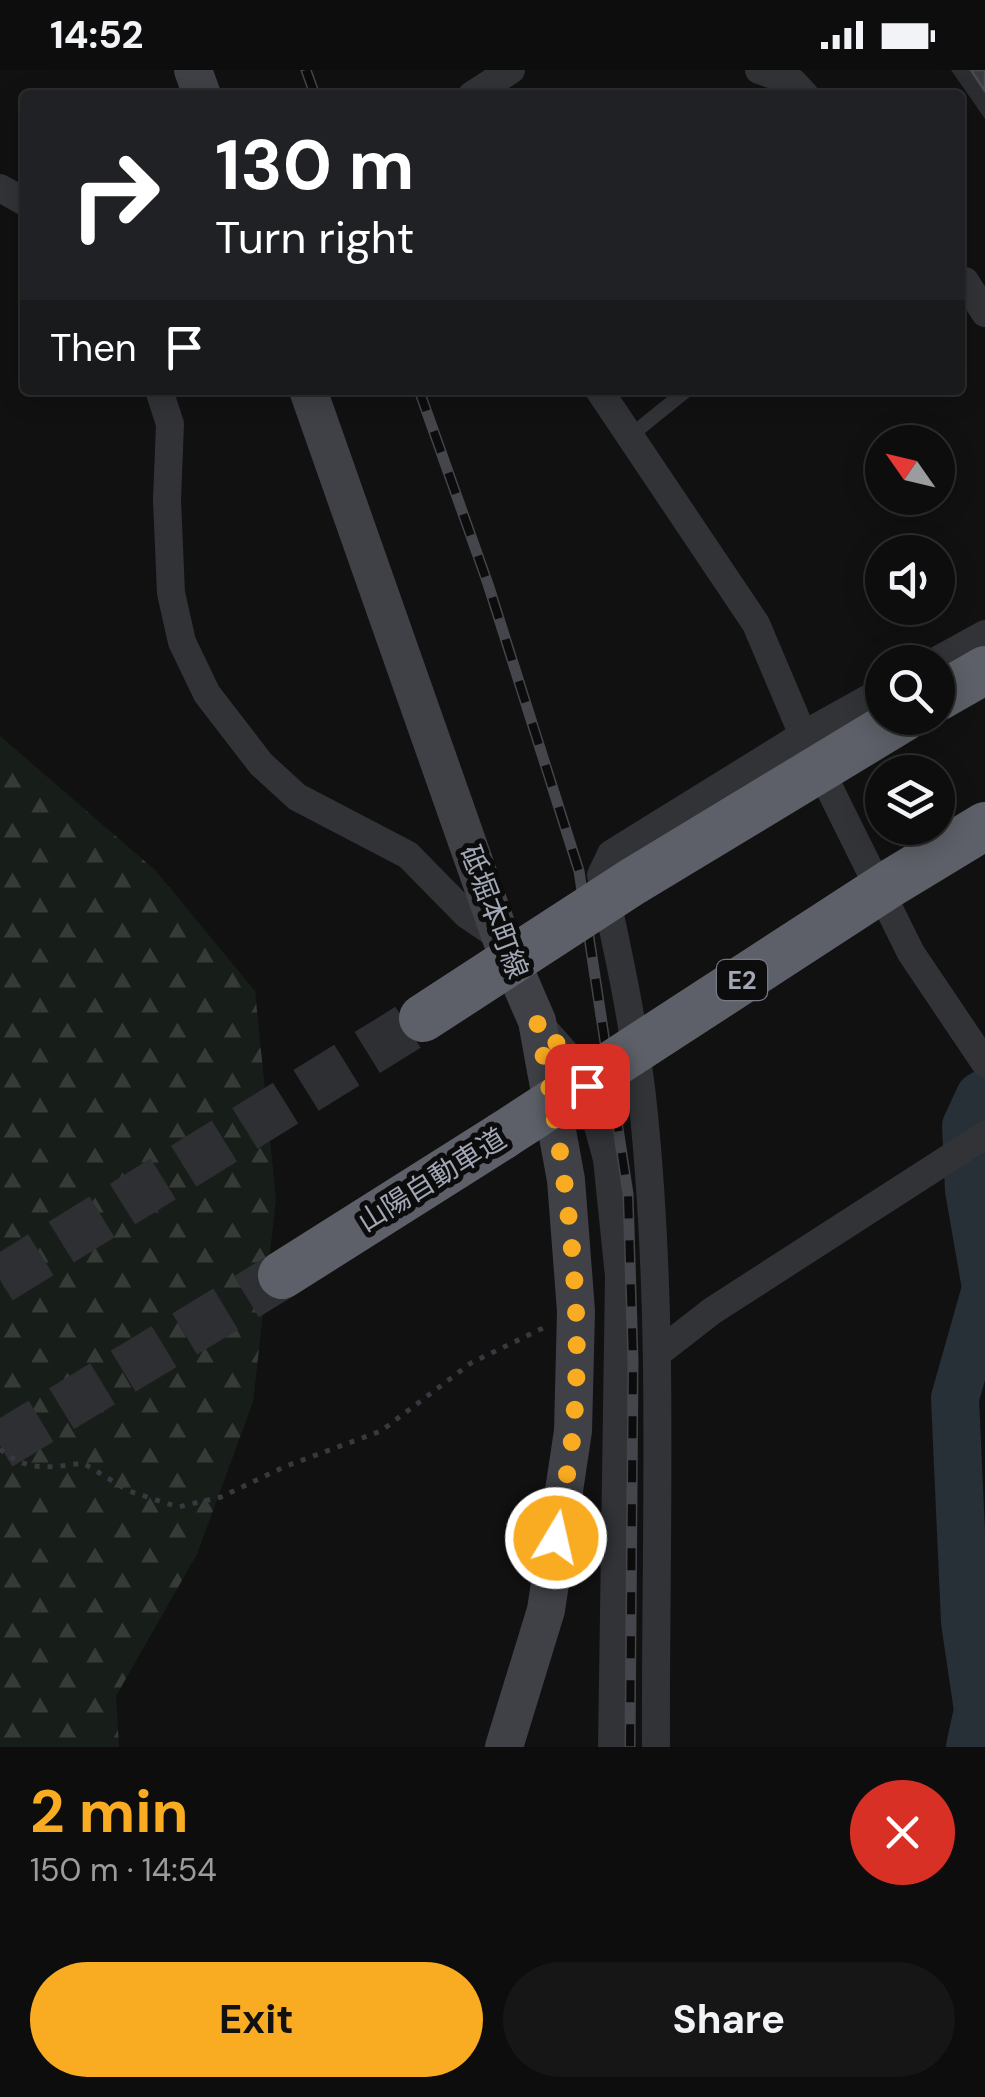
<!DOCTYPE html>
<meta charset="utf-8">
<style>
body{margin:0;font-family:"DM Sans","Noto Sans JP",sans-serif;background:#161617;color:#f1f3f6;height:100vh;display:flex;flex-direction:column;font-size:38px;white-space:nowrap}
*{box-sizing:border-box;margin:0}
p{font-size:32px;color:#9a9c9e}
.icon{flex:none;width:55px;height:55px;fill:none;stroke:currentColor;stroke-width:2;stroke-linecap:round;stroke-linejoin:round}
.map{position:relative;height:1677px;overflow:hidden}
.sheet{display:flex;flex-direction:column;background:#0d0d0e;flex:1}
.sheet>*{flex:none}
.hud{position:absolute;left:20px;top:20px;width:945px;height:305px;border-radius:10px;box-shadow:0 5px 25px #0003,0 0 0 2px #2d2d2e;background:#202124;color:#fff;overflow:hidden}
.needle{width:65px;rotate:304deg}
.buttons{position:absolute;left:865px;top:355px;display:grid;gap:20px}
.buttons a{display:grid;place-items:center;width:90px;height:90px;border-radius:50%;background:#0d0d0e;box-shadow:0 5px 25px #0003,0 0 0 2px #2d2d2e;font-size:50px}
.pin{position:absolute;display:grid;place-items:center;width:85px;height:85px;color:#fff;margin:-42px;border-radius:20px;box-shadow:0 5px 15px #0006}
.me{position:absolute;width:110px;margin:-55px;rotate:9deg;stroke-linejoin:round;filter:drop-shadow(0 0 8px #0008)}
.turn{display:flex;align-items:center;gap:35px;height:210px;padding:0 30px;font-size:45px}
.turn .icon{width:130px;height:130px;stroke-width:2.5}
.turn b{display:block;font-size:70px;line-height:85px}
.then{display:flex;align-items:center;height:95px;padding:0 30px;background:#0003;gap:20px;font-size:38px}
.round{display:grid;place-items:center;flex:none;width:105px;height:105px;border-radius:52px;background:#161617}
.summary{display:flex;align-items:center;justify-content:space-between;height:170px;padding:0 30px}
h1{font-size:60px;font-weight:700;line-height:75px;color:#f9ac22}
.button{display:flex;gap:20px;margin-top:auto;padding:20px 30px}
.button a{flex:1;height:115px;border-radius:60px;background:#f9ac22;color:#111;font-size:40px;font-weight:700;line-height:115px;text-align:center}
.button a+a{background:#161617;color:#f1f3f6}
.status{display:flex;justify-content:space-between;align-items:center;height:70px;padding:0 50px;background:#0d0d0e;direction:ltr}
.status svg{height:28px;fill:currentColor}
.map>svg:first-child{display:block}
</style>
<div class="status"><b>14:52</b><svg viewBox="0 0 49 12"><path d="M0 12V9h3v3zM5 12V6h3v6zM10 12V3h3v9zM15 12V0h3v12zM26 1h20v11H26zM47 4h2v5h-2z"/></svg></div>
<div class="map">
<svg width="985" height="1677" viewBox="0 0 985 1677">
<defs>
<pattern id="forest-firs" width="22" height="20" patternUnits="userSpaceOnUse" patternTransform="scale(2.5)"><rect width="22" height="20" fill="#171d18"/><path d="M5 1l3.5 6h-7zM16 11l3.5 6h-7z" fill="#363b37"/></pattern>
</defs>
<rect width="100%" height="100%" fill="#111112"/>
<path fill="url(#forest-firs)" d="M 0,666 L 155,800 L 255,921 L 276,1129 L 253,1332 L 197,1484 L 116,1626 L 119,1677 L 0,1677 Z"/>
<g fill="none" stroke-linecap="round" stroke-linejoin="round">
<g stroke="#273036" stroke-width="48">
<path d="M 985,1023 L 980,1026 L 966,1056 L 969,1120 L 985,1212"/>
<path d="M 970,1677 L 978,1640 L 965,1552 L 955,1328 L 985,1222"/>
</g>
<g stroke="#2e2f32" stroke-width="48" stroke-dasharray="48 24" stroke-linecap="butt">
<path d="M 0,1210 L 423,948"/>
<path d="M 0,1376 L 282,1205"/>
</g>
<path stroke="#37393e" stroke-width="5" stroke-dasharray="5 8" stroke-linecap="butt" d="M 0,1379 C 27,1402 49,1398 83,1393 L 129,1421 L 178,1437 L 221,1427 L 286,1396 L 381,1361 L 471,1293 L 545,1257"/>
<path stroke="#313337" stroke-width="14" d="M 630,366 L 687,320"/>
<g stroke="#313337" stroke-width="28">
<path d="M 759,0 L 793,12 L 805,25"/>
<path d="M 472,25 L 511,0"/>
<path d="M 0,118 L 25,132"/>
<path d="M 960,211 L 965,211 L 985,243"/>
<path d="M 159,320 L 170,354 L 167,430 L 171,523 L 182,572 L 207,624 L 261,694 L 297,727 L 408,785 L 467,845 L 501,868"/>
<path d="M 599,320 L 756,554 L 803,665 L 911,883 L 985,993"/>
<path d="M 934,592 L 985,564"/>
<path d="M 538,952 L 574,993 L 587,1016 L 607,1089 L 619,1206 L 612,1677"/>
<path d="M 658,1283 L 712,1241 L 985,1065"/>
<path d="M 656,1677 C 655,1466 665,1255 644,1045 C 636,964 619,884 601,805 L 611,784 L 803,665 L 882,621"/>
</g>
<g stroke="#3f4147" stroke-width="38">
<path d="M 193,0 L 202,25"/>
<path d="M 308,320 L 501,868 L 537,951 L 566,1110 L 576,1241 L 573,1361 L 546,1540 L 504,1677"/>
</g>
<g stroke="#5d6068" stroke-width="48">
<path d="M 938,627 L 985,600"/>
<path d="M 282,1205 L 502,1066"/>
</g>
<defs>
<g id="rail">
<path d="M 306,0 L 315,25"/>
<path d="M 419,320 L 488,514 L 579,801 L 628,1124 L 633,1291 L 630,1677"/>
</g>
</defs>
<use href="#rail" stroke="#44464c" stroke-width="11"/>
<use href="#rail" stroke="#0c0c0d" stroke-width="8" stroke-dasharray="22" stroke-linecap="butt"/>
<g stroke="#5d6068" stroke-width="48">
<path d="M 423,948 L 632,812 L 903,648"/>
<path d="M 502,1066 L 891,813 L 985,756"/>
</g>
</g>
<path fill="#2c2d30" d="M 951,0 L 985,0 L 985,49 Z"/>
<path fill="#383a3e" stroke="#494b51" stroke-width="2.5" d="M 971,0 L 985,0 L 985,21 Z"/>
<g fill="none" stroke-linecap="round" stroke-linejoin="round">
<path stroke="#f9ac22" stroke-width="18" stroke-dasharray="0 32.4" d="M 556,1468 C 562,1433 569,1397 573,1362 C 586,1224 563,1086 537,951 L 574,993 L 587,1016"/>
</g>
<g text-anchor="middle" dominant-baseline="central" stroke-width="10" stroke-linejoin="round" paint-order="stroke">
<rect fill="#0c0c0d" stroke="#747882" stroke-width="2.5" x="717" y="890" width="50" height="40" rx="8"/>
<g font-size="25" font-weight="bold" fill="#a1a7b4">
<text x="742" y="910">E2</text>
</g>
<g font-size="28" fill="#a1a7b4" stroke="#0c0c0d">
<text transform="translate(494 842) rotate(69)">砥堀本町線</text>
<text transform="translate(432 1110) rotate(-32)">山陽自動車道</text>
</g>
</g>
</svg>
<div class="buttons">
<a><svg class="needle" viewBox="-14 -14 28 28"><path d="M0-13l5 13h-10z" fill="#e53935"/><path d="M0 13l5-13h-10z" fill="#9a9c9e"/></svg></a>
<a><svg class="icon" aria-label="sound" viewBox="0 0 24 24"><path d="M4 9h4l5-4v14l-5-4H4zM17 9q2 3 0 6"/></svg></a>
<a><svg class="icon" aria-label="search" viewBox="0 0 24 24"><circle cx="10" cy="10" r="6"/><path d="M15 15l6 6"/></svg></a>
<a><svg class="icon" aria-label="layers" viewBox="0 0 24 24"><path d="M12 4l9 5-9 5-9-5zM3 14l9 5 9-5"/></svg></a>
</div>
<div class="pin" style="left:587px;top:1016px;background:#d93025"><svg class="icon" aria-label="arrive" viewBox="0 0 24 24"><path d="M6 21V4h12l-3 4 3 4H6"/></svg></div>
<svg class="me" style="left:556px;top:1468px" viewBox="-20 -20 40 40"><circle r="17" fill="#f9ac22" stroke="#fff" stroke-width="3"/><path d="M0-11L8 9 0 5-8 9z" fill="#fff"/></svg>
<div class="hud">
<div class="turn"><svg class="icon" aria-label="right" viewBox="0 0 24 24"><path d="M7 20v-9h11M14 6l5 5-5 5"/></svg><div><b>130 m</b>Turn right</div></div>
<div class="then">Then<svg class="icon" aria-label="arrive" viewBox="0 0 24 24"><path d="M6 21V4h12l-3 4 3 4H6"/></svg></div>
</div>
</div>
<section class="sheet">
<div class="summary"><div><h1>2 min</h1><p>150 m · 14:54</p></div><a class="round" style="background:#d93025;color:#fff"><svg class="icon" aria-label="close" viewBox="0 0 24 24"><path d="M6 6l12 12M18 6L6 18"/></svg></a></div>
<div class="button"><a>Exit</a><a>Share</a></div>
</section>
